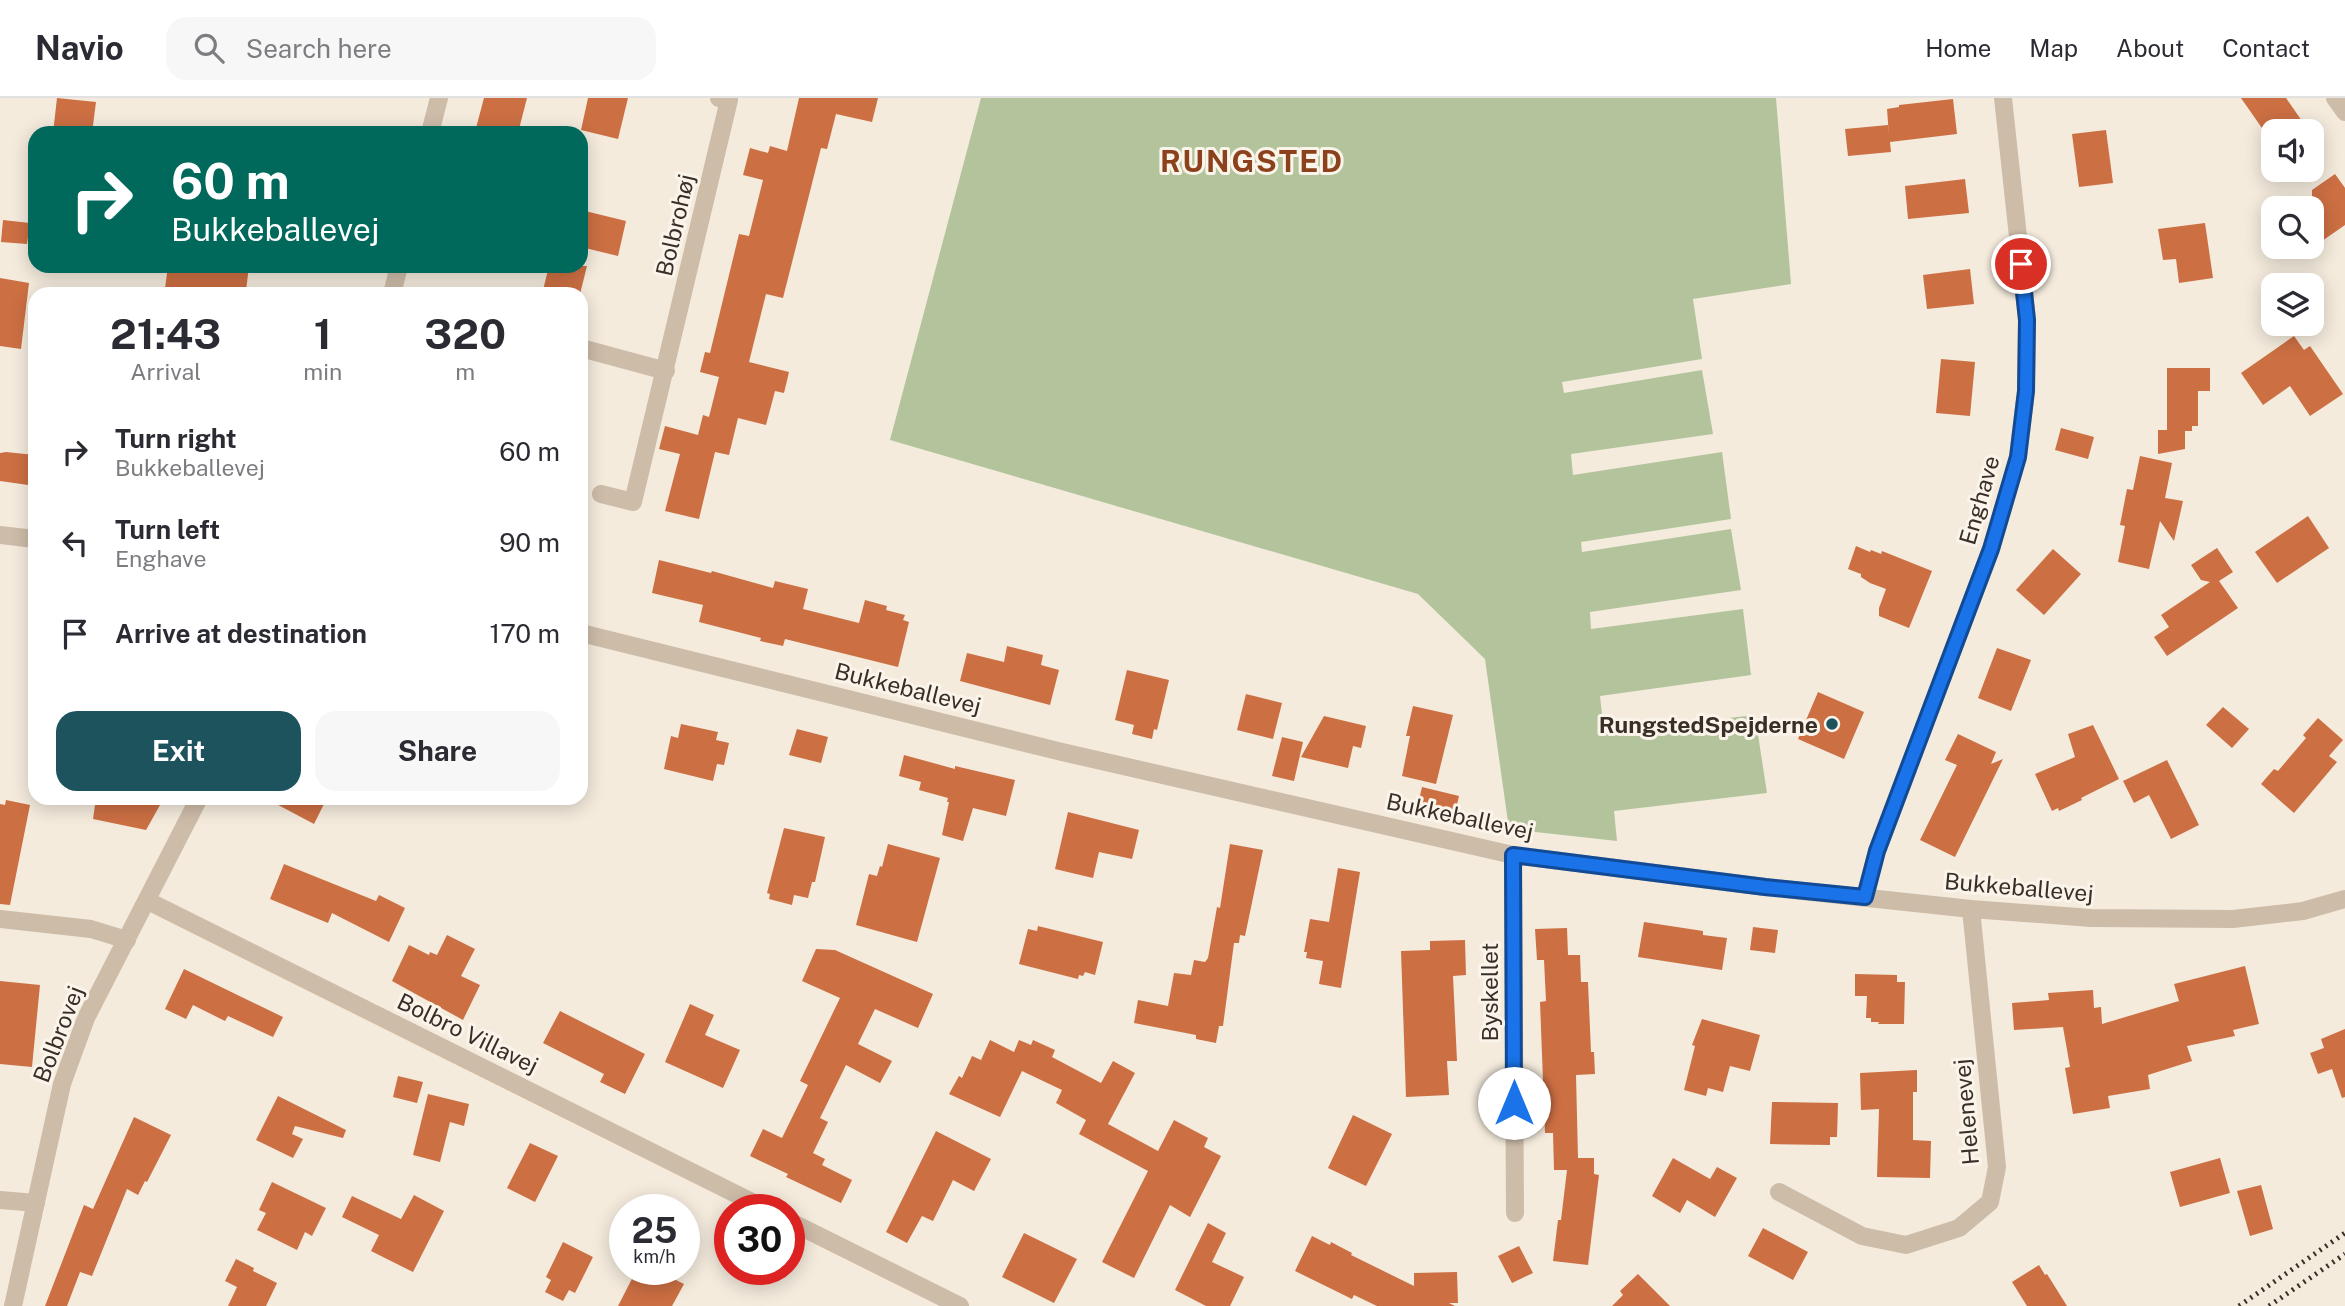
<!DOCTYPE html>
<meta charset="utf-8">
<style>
body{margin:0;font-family:"Public Sans",sans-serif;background:#f7f7f7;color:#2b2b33;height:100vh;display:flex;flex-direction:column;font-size:26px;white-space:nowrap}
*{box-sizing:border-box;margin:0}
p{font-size:23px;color:#7c7c81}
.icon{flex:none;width:38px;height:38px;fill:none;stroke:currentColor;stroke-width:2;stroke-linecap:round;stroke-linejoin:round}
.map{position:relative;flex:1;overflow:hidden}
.panel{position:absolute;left:28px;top:189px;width:560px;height:518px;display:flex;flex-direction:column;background:#fff;border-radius:21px;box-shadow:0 4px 18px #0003}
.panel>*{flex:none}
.hud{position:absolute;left:28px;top:28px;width:560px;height:147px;border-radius:21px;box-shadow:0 4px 18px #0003;background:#00695c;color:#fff;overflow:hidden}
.tools{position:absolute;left:2261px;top:21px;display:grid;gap:14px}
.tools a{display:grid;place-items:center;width:63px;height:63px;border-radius:14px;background:#fff;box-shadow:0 4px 18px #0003;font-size:35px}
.speed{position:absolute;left:609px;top:1096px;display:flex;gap:14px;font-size:35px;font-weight:700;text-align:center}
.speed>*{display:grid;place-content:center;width:91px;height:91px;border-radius:50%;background:#fff;box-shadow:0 4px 18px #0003;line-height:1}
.speed small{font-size:18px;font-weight:400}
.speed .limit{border:10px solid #d22;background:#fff;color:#111}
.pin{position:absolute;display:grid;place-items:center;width:60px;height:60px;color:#fff;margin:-30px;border:4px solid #fff;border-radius:50%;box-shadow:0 2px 7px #0007}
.me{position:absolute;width:77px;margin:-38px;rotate:0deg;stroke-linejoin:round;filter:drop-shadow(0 0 5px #0008)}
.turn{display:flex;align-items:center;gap:24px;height:147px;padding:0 28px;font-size:32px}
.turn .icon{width:91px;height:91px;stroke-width:2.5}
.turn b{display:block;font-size:49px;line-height:60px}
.eta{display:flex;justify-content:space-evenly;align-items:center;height:119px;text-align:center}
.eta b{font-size:42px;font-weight:700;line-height:49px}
.action{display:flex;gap:14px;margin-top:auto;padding:14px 28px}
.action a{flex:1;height:80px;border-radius:21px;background:#1c535d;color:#fff;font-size:28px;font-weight:700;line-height:80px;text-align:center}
.action a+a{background:#f7f7f7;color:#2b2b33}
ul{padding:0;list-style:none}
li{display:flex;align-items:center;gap:21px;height:91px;padding:0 28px}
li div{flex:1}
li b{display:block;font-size:26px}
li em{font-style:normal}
header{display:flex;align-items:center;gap:42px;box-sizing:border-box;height:98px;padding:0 35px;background:#fff;border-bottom:2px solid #e1e1e2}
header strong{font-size:33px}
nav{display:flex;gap:38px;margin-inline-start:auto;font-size:24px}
.search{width:490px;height:63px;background:#f7f7f7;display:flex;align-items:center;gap:18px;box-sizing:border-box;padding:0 24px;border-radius:21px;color:#7c7c81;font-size:26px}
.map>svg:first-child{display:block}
</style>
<header>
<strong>Navio</strong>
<div class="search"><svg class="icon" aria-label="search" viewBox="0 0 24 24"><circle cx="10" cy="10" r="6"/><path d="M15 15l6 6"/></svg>Search here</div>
<nav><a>Home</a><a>Map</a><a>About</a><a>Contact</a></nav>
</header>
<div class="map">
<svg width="2345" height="1208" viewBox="0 0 2345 1208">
<rect width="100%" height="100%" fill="#f4ebdd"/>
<path fill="#b3c49c" d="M 981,0 L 1776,0 L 1791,186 L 1693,201 L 1702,261 L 1562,284 L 1564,295 L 1702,272 L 1713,336 L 1571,356 L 1573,377 L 1722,354 L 1731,421 L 1581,444 L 1582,454 L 1731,431 L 1741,492 L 1590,514 L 1591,531 L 1743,511 L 1751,577 L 1600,598 L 1604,634 L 1755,617 L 1767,695 L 1614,713 L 1617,743 L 1509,731 L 1485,561 L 1418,496 L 890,342 Z"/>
<g fill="#cc6f43">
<path d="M 57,0 L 96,4 L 92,35 L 53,35 Z"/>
<path d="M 484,0 L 527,0 L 518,35 L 496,35 L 476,30 Z"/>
<path d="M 588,0 L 628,0 L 618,41 L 581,32 Z"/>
<path d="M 799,0 L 878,0 L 872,24 L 836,16 L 827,51 L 821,50 L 783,200 L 766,196 L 749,264 L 789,274 L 784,295 L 775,293 L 766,327 L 738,320 L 729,357 L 715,354 L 699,421 L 665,413 L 680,356 L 659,351 L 665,328 L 698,337 L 703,317 L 709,319 L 719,279 L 700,274 L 705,254 L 710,255 L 739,136 L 749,138 L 763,82 L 743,77 L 750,50 L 768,55 L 770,48 L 787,53 Z"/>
<path d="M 2241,0 L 2286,0 L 2309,33 L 2264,33 Z"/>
<path d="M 1953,1 L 1957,36 L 1890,44 L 1891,54 L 1848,58 L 1845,31 L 1888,27 L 1889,38 L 1887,11 L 1899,9 L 1899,7 Z"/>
<path d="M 2106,32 L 2113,85 L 2079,89 L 2072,36 Z"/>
<path d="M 2335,76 L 2345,90 L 2345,127 L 2312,150 L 2312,92 Z"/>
<path d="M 1965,81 L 1969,115 L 1908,121 L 1905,88 Z"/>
<path d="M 581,112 L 626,123 L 618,158 L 581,149 Z"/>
<path d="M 3,122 L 30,125 L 27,146 L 1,144 Z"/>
<path d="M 2205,125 L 2213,180 L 2179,185 L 2176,161 L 2163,162 L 2158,131 Z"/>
<path d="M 168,168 L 249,168 L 246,193 L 213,189 L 212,195 L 165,190 Z"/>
<path d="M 549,168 L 587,168 L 580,196 L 542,196 Z"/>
<path d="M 1970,171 L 1974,206 L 1927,211 L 1923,177 Z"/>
<path d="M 0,180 L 29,185 L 21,251 L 0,248 Z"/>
<path d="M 2294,238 L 2304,252 L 2310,248 L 2343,296 L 2310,318 L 2290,288 L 2263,307 L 2241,275 Z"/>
<path d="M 1941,261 L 1975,264 L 1970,318 L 1936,315 Z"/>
<path d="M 2167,270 L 2210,270 L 2210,293 L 2198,293 L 2198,328 L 2192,328 L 2192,333 L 2185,333 L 2185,351 L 2158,356 L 2158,332 L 2167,332 Z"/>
<path d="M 2061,330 L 2094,339 L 2088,361 L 2055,352 Z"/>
<path d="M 6,354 L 35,357 L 35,388 L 0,383 L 0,355 Z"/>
<path d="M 2140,358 L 2172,365 L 2165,400 L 2183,403 L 2174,443 L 2160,423 L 2149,471 L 2118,464 L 2125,428 L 2120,427 L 2127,391 L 2133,392 Z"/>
<path d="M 2308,418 L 2329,450 L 2277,485 L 2255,454 Z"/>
<path d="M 1856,448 L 1870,454 L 1871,452 L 1881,456 L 1882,453 L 1932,473 L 1909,530 L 1879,518 L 1879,510 L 1886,491 L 1870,485 L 1861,479 L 1861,476 L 1848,471 Z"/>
<path d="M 2217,450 L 2233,474 L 2219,483 L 2238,510 L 2167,558 L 2154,539 L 2169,529 L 2161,517 L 2210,484 L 2201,482 L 2191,467 Z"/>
<path d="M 2053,451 L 2081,476 L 2044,517 L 2016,492 Z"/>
<path d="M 659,462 L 711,475 L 712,473 L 773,490 L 775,483 L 808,491 L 803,511 L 859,525 L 865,502 L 887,508 L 886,512 L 905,517 L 903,522 L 909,524 L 898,569 L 785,541 L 783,548 L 760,543 L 761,540 L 699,524 L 703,507 L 652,495 Z"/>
<path d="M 1007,548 L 1043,557 L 1041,567 L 1059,572 L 1050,607 L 960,583 L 967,555 L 1004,564 Z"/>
<path d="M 1997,550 L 2031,562 L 2011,613 L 1978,600 Z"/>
<path d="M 1127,572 L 1169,582 L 1157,632 L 1154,631 L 1152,641 L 1132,636 L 1134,627 L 1115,622 Z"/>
<path d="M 1818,594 L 1864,614 L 1844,661 L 1798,641 Z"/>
<path d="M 1246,596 L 1282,605 L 1273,641 L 1237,632 Z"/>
<path d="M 1413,608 L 1453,617 L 1436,686 L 1402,678 L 1410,638 L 1406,638 Z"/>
<path d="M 2223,609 L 2249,631 L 2232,650 L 2206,627 Z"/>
<path d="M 1324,618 L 1366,628 L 1361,650 L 1353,648 L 1348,670 L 1301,659 Z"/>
<path d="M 2318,620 L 2343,642 L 2329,658 L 2337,664 L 2294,715 L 2261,686 L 2274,671 L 2278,673 L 2306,640 L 2303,637 Z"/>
<path d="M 681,626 L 718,634 L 716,642 L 729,645 L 724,667 L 717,666 L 713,683 L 664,671 L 671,638 L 678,640 Z"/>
<path d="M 2093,627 L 2119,681 L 2081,700 L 2082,702 L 2059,713 L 2058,710 L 2052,713 L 2035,676 L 2075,659 L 2068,636 Z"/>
<path d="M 797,631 L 828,639 L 821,665 L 789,657 Z"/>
<path d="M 1958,636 L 1996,654 L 1991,666 L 2003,661 L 1955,759 L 1920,742 L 1957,667 L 1945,662 Z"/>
<path d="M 1282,639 L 1303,644 L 1294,683 L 1272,678 Z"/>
<path d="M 904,657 L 955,671 L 955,668 L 1015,682 L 1006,718 L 973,710 L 963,743 L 942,737 L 949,704 L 947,704 L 948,700 L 919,692 L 921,684 L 899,678 Z"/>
<path d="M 2167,662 L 2199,727 L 2171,741 L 2149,697 L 2134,705 L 2123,683 Z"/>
<path d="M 1422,689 L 1459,698 L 1454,719 L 1417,711 Z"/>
<path d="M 96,700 L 164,700 L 146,732 L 93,721 Z"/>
<path d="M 265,700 L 327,700 L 314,726 Z"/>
<path d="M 6,702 L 30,707 L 10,807 L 0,806 L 0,706 L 5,707 Z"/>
<path d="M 1068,714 L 1139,732 L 1132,761 L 1099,754 L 1093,780 L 1055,771 Z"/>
<path d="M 784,730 L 825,739 L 815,784 L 812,784 L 808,800 L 794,797 L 792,807 L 769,801 L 770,796 L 767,795 Z"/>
<path d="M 888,746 L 940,760 L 917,844 L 856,827 L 869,776 L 877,778 L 880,768 L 882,769 Z"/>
<path d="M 1230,746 L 1263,752 L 1245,838 L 1240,837 L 1239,845 L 1234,845 L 1223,928 L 1219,928 L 1216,945 L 1196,941 L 1196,937 L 1134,925 L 1138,902 L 1168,908 L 1174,875 L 1191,877 L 1194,862 L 1205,864 L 1208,860 L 1217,809 L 1220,810 Z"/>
<path d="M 284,766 L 376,803 L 379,797 L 405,810 L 389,844 L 332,815 L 328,825 L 270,801 Z"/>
<path d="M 1338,770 L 1360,774 L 1341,890 L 1319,886 L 1323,863 L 1306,860 L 1307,854 L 1304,854 L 1310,821 L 1329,824 Z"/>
<path d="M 1644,824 L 1703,833 L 1703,837 L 1727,840 L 1722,872 L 1638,859 Z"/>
<path d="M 1038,828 L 1103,844 L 1095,877 L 1085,874 L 1083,878 L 1079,877 L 1078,881 L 1019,866 L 1028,831 L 1037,833 Z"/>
<path d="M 1753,829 L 1778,832 L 1775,855 L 1750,852 Z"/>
<path d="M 1567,830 L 1568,857 L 1580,857 L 1581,884 L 1588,884 L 1591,954 L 1594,954 L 1595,976 L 1576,977 L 1578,1060 L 1594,1060 L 1594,1076 L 1599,1077 L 1588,1167 L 1553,1163 L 1558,1122 L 1561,1122 L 1567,1072 L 1554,1072 L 1553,1035 L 1545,1035 L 1540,904 L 1546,903 L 1544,862 L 1537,862 L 1535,831 Z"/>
<path d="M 447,837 L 475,851 L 461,878 L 480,887 L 463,922 L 392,883 L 409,847 L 429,857 L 430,854 L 437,857 Z"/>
<path d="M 1465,842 L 1466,877 L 1453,878 L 1457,963 L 1447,963 L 1449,997 L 1406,999 L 1401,853 L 1430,852 L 1430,843 Z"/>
<path d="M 816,851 L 835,852 L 933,896 L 918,930 L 875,911 L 858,946 L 892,963 L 880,985 L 846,967 L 820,1020 L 828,1024 L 813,1055 L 825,1061 L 822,1067 L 852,1082 L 841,1105 L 786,1079 L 788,1076 L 750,1058 L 763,1031 L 782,1040 L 808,987 L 800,983 L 840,900 L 802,883 Z"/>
<path d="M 2245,868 L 2259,926 L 2233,932 L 2235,938 L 2187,948 L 2192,963 L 2148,977 L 2150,991 L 2108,998 L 2110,1010 L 2073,1016 L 2065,970 L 2070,969 L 2063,929 L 2014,932 L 2012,905 L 2049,902 L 2048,895 L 2093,892 L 2094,910 L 2101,909 L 2102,926 L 2179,903 L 2174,886 Z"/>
<path d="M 184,871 L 283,919 L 273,939 L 228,918 L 225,923 L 193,907 L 186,921 L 165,911 Z"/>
<path d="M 1855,876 L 1897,877 L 1897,884 L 1905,884 L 1904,926 L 1878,926 L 1879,924 L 1871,924 L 1871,920 L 1866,920 L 1867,898 L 1855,898 Z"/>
<path d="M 0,883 L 40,887 L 32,969 L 0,966 Z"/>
<path d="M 690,906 L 714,917 L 705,937 L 740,952 L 723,990 L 665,964 Z"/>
<path d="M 560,913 L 645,956 L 625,996 L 600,984 L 604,976 L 543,945 Z"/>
<path d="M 1702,921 L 1760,937 L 1750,973 L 1730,968 L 1723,994 L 1708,990 L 1706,998 L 1684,992 L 1695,948 L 1692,947 Z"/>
<path d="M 2345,931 L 2345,999 L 2342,1000 L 2332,971 L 2318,976 L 2310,955 L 2324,950 L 2321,941 Z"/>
<path d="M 990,942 L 1014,954 L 1019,942 L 1031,947 L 1033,942 L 1055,952 L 1052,959 L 1101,985 L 1113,963 L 1135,975 L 1108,1026 L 1158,1053 L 1174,1022 L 1208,1040 L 1204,1049 L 1221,1058 L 1190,1119 L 1170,1107 L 1134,1180 L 1102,1164 L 1148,1073 L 1079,1036 L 1086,1022 L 1056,1005 L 1062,992 L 1022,973 L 1000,1019 L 949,996 L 959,978 L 962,980 L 972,958 L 981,962 Z"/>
<path d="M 1917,972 L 1917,994 L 1913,994 L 1913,1042 L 1931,1043 L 1930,1080 L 1877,1079 L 1879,1011 L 1861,1012 L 1860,975 Z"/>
<path d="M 398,978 L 423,984 L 417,1005 L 393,999 Z"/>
<path d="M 428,996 L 469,1006 L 464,1028 L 450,1024 L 440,1064 L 413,1057 Z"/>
<path d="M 278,998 L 346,1032 L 343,1040 L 295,1028 L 292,1036 L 303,1041 L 293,1060 L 256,1042 Z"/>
<path d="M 1772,1004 L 1838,1005 L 1837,1039 L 1830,1039 L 1830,1047 L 1770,1046 Z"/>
<path d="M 1353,1017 L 1392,1036 L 1366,1088 L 1328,1070 Z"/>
<path d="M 134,1019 L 171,1037 L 147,1084 L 145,1083 L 138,1097 L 127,1091 L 92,1178 L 80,1174 L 67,1208 L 45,1208 L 84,1107 L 93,1111 Z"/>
<path d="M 936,1033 L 991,1061 L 974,1093 L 953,1082 L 933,1123 L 922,1118 L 907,1145 L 886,1134 Z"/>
<path d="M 530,1045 L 558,1058 L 535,1104 L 507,1090 Z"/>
<path d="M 1673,1060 L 1710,1081 L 1717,1069 L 1737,1080 L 1715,1119 L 1687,1102 L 1680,1115 L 1652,1098 Z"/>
<path d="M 2220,1060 L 2230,1095 L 2180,1109 L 2170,1074 Z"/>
<path d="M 272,1084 L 326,1110 L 312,1138 L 305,1134 L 297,1152 L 257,1132 L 266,1115 L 259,1112 Z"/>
<path d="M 2261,1087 L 2273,1131 L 2250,1138 L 2237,1093 Z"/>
<path d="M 414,1097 L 444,1113 L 413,1174 L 371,1153 L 379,1137 L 342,1119 L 352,1098 L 401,1121 Z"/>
<path d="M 1208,1125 L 1226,1135 L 1212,1164 L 1244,1179 L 1230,1208 L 1206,1208 L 1175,1192 Z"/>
<path d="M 1763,1130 L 1808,1154 L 1793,1182 L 1748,1158 Z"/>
<path d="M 1024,1135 L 1077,1161 L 1054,1205 L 1002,1179 Z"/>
<path d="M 1312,1138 L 1330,1147 L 1331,1144 L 1352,1155 L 1351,1157 L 1414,1188 L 1414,1175 L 1457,1174 L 1458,1205 L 1449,1205 L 1455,1208 L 1377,1208 L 1354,1197 L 1352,1201 L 1295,1173 Z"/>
<path d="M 563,1144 L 593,1159 L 575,1195 L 569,1192 L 563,1203 L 545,1194 L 551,1182 L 546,1179 Z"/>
<path d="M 1519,1148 L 1533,1175 L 1512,1185 L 1498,1158 Z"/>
<path d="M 236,1161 L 254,1170 L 253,1173 L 277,1185 L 266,1208 L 228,1208 L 237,1189 L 225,1183 Z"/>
<path d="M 2039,1167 L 2045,1177 L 2047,1176 L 2067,1208 L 2027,1208 L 2012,1184 Z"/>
<path d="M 637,1171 L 654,1171 L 684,1186 L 672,1208 L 618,1208 Z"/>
<path d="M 1638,1176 L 1670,1208 L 1612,1208 L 1623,1197 L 1620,1193 Z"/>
</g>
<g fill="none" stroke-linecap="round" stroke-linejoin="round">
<g stroke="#cdbca8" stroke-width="18">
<path d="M 2335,0 L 2345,14"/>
<path d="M 430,35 L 439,0"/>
<path d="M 392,196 L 399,168"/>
<path d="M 581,250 L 666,273"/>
<path d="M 601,396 L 633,404 L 729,2 L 719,0"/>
<path d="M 0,437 L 35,441"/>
<path d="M 581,535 L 1062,654 L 1513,757 L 1765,789 L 1971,811 L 2091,820 L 2233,821 L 2303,813 L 2345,801"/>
<path d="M 1513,757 L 1515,1115"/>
<path d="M 1865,799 L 1877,753 L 1991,451 L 2018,359 L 2026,293 L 2027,222 L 2003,0"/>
<path d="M 148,803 L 766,1111"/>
<path d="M 0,821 L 91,831 L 127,842"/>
<path d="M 1779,1094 L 1862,1138 L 1906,1147 L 1959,1130 L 1990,1104 L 1997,1069 L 1971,811"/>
<path d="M 0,1102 L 36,1105"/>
<path d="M 789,1123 L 960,1208"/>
<path d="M 13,1208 L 62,986 L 86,920 L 199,700"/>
</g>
<g stroke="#392f29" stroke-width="5" stroke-dasharray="2 5" stroke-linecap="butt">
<path d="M 2239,1208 L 2345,1135"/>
<path d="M 2269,1208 L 2345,1156"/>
</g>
</g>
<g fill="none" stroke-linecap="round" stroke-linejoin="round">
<defs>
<path id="route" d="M 1514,1005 L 1513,757 L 1765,789 L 1865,799 L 1877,753 L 1991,451 L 2018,359 L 2026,293 L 2027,222 L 2021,166"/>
</defs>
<use href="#route" stroke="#114b97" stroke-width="18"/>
<use href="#route" stroke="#1a73e8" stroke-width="12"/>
</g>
<circle fill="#1c535d" stroke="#fbf4ea" stroke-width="2.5" cx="1832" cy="626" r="7"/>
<g text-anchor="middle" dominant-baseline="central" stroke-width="6" stroke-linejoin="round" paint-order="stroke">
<g font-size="23" fill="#392f29" stroke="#fbf4ea">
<text transform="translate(675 127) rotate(-77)">Bolbrohøj</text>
<text transform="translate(1979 402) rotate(-74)">Enghave</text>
<text transform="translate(908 590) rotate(14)">Bukkeballevej</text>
<text transform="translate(1460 718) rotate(12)">Bukkeballevej</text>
<text transform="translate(2019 789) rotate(5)">Bukkeballevej</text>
<text transform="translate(1489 894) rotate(-90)">Byskellet</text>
<text transform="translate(468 935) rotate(26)">Bolbro Villavej</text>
<text transform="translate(58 936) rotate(-69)">Bolbrovej</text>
<text transform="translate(1966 1014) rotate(-95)">Helenevej</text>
</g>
<g font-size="23" font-weight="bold" fill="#392f29" stroke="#fbf4ea" text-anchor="end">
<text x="1818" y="626">RungstedSpejderne</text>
</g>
<g font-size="30" font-weight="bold" letter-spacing="2" fill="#8c411d" stroke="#fbf4ea">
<text x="1252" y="63">RUNGSTED</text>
</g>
</g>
</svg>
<div class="tools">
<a><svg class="icon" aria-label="sound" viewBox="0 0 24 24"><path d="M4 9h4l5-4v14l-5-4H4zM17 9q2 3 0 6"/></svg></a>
<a><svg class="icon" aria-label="search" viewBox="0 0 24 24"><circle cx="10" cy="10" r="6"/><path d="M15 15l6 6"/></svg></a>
<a><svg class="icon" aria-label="layers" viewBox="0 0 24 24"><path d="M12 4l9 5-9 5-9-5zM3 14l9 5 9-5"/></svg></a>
</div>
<div class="speed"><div>25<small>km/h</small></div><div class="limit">30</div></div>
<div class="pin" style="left:2021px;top:166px;background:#d93025"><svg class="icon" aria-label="arrive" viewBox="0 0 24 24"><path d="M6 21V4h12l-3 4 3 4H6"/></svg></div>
<svg class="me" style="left:1514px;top:1005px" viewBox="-20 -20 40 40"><circle r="19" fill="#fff"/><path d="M0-13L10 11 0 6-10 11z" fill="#1a73e8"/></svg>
<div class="hud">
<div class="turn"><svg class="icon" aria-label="right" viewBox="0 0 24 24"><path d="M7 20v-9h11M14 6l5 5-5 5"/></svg><div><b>60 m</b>Bukkeballevej</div></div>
</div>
<section class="panel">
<div class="eta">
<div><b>21:43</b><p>Arrival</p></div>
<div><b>1</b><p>min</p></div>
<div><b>320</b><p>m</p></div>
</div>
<ul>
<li><svg class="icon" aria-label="right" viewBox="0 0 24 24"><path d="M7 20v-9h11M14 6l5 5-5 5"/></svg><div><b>Turn right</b><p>Bukkeballevej</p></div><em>60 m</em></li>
<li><svg class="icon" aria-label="left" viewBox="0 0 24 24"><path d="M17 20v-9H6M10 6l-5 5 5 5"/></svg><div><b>Turn left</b><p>Enghave</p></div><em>90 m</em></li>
<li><svg class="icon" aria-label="arrive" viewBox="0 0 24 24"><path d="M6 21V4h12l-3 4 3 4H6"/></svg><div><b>Arrive at destination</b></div><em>170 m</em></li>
</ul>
<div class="action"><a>Exit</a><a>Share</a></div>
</section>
</div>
